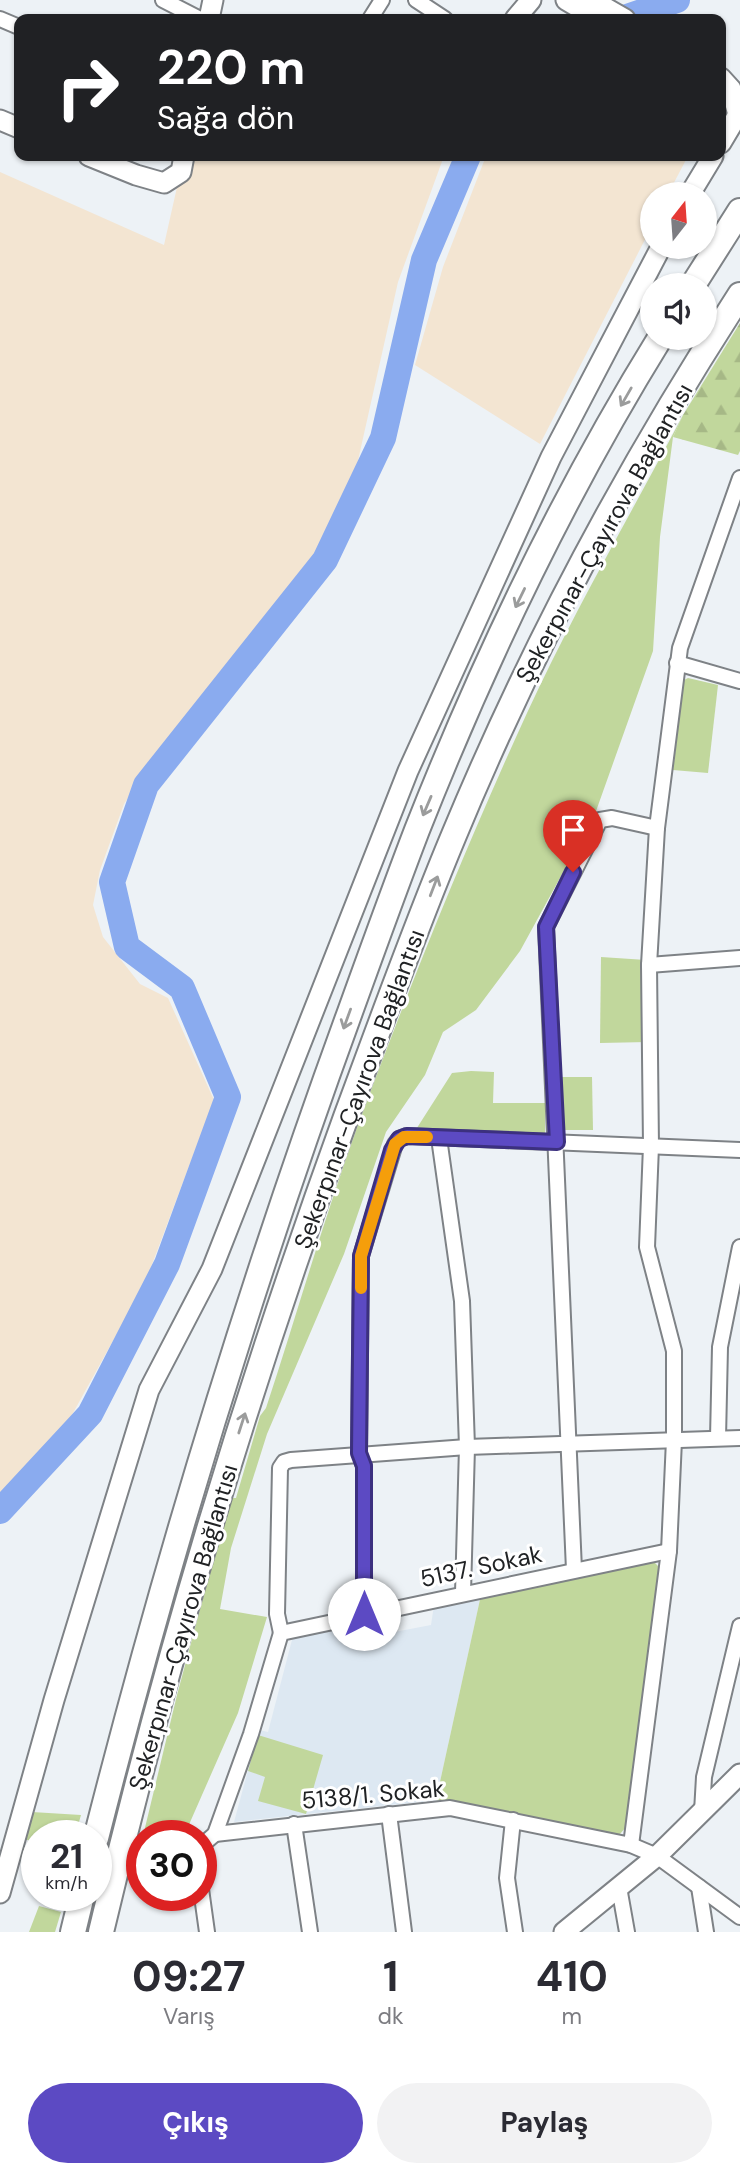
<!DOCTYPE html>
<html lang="tr">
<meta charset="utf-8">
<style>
body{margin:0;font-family:"DM Sans",sans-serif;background:#f2f2f3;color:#2b2b33;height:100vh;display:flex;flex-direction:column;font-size:26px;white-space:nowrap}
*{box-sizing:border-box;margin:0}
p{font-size:23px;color:#7c7c81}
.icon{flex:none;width:38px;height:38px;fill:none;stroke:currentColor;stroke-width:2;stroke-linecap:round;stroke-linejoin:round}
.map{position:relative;height:1932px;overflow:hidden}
.details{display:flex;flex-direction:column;background:#fff;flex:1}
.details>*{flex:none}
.top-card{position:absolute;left:14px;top:14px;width:712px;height:147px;border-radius:14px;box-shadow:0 2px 5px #0004;background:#202124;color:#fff;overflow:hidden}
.needle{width:46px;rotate:17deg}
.buttons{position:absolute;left:640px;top:182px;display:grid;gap:14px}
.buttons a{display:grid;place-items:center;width:77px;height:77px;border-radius:50%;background:#fff;box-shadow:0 2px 5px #0004;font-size:35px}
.speed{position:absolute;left:21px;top:1820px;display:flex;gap:14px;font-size:35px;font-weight:700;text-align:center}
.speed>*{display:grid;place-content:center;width:91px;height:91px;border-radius:50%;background:#fff;box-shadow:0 2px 5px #0004;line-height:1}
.speed small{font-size:18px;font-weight:400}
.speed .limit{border:10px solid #d22;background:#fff;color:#111}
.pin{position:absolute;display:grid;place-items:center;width:60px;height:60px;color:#fff;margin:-72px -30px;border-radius:50% 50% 50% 0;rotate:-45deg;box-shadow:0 0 7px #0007}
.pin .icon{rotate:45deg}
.me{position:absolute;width:77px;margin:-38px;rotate:0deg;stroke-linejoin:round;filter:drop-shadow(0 0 5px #0008)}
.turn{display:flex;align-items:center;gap:24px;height:147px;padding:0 28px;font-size:32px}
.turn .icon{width:91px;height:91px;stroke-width:2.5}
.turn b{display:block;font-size:49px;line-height:60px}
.eta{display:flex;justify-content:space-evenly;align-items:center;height:119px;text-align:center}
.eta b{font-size:42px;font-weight:700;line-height:49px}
.primary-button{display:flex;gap:14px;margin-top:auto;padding:14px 28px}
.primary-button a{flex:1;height:80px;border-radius:42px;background:#5c4ac3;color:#fff;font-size:28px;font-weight:700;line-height:80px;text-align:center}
.primary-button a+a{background:#f2f2f3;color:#2b2b33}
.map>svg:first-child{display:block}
</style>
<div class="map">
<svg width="740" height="1932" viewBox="0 0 740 1932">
<defs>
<pattern id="forest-firs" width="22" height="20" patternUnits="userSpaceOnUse" patternTransform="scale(1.75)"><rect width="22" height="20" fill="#c1d79c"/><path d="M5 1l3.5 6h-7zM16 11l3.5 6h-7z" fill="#a6b886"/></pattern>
</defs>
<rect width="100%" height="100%" fill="#edf2f6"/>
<path fill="#dde8f2" d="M 481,1595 L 436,1800 L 234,1822 L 259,1730 L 268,1732 L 293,1636 L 379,1618 L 384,1634 L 431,1625 L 434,1605 Z"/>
<g fill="#f3e5d2">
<path d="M 184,156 L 444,156 L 398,282 L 357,465 L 298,590 L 163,744 L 124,804 L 100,870 L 93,905 L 103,937 L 140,984 L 168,998 L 214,1100 L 145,1283 L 63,1431 L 0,1497 L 0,172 L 164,245 Z"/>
<path d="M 486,156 L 688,156 L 668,194 L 653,194 L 653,224 L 540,444 L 415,365 L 443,267 Z"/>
</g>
<g fill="#c1d79c">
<path d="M 683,415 L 673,437 L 660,537 L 653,651 L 595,814 L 520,951 L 476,1010 L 443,1032 L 425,1075 L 386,1132 L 344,1254 L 267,1434 L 231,1548 L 220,1609 L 267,1617 L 238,1713 L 184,1836 L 143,1836 L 177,1695 L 230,1498 L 236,1498 L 260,1416 L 266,1408 C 297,1314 324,1218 358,1125 C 410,985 465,848 527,713 C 574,611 631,514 683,415 Z"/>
<path d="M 688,678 L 718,685 L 708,773 L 673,770 L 684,680 Z"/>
<path d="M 601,957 L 646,960 L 648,1042 L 600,1043 Z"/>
<path d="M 471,1071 L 494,1072 L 493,1103 L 545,1103 L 545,1134 L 415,1131 L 452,1073 Z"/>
<path d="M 560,1077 L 592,1077 L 593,1130 L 560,1130 Z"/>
<path d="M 652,1560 L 659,1567 L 627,1826 L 619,1835 L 436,1800 L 481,1595 Z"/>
<path d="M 258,1735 L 323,1755 L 306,1814 L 258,1801 L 265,1777 L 248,1771 Z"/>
<path d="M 32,1812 L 81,1815 L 75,1836 L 37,1836 L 37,1843 L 24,1839 Z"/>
<path d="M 39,1906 L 61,1912 L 55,1932 L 29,1932 Z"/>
</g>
<path fill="url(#forest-firs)" d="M 740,323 L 740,451 L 738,455 L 673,437 L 683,415 Z"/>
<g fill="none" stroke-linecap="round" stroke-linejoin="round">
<g stroke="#8aabef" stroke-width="26">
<path d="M 621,19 L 677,0"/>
<path d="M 0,1511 L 90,1414 L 167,1264 L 228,1097 L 182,988 L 127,947 L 112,882 L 146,785 L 325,560 L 383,438 L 424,260 L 468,156"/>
</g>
<defs>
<g id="street">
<path d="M 163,0 L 200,19"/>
<path d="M 416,0 L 445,19"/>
<path d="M 0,19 L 19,27"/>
<path d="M 370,19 L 382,0"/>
<path d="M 677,663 L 740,681"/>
<path d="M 649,965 L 740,958"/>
<path d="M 439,1138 L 462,1301 L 467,1447 L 463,1593"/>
<path d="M 718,1438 L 720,1347 L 740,1247"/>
<path d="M 574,1570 L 546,927 L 600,820 L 612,818 L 657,828"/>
<path d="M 364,1614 L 364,1466 L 359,1453 L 361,1256 L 395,1144 L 399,1139 L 407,1136 L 740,1150"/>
<path d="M 281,1633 L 277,1614 L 280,1468 L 284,1462 L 291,1460 L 467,1447 L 740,1438"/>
<path d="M 702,1812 L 704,1777 L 740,1626"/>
<path d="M 389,1814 L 404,1932"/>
<path d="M 513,1820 L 507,1878 L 515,1932"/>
<path d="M 294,1824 L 310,1932"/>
<path d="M 215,1834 L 450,1808 L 631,1845 L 657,1856 L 740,1917"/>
<path d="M 631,1845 L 669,1551 L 674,1440 L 674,1351 L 647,1247 L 651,1146 L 649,965 L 657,828 L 680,648 L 740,478"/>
<path d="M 201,1846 L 215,1834 L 251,1734 L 281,1633 L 669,1551"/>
<path d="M 619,1887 L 627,1932"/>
<path d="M 699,1887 L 706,1932"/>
<path d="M 201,1889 L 207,1932"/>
</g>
<g id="secondary">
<path d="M 566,0 L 598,19"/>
<path d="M 592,0 L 625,19"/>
<path d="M 209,19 L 213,0"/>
<path d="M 515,19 L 531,0"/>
<path d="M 721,78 L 731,89 L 738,115"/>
<path d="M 0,120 L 19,128"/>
<path d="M 721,143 L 740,111"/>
<path d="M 89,156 L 136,175 L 164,183 L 181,172 L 184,156"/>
<path d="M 690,194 L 713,156"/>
<path d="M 0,1893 L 54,1700 L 149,1390 L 212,1269 L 408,771 L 551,457 L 661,247"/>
<path d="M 564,1932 L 657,1856 L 740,1774"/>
</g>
<g id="highway">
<path d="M 693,285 L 740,211"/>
<path d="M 96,1838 C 167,1559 251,1283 350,1012 C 372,951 394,890 417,830 C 483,663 566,490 660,338"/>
<path d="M 73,1932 L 82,1895"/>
<path d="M 101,1932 C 166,1656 249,1384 346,1117 C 381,1023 415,928 454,835 C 532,647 629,466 740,295"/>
</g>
</defs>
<use href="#street" stroke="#7e8286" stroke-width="18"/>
<use href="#secondary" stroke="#7e8286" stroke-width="23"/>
<use href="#highway" stroke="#7e8286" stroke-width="28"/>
<use href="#street" stroke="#fff" stroke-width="14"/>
<use href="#secondary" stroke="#fff" stroke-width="19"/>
<use href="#highway" stroke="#fff" stroke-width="24"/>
</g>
<defs><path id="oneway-shaft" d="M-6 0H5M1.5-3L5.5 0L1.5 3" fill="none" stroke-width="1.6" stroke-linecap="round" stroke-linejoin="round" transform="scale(1.75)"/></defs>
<g stroke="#9b9c9c">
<use href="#oneway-shaft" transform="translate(626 397) rotate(120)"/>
<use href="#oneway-shaft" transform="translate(520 598) rotate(116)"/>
<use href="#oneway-shaft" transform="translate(427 806) rotate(113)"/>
<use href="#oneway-shaft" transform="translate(434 886) rotate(-69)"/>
<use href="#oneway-shaft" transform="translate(347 1019) rotate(110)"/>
<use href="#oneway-shaft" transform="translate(242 1423) rotate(-72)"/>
</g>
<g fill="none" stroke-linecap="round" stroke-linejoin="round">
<defs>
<path id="route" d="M 364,1614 L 364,1466 L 359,1453 L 361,1256 L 392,1150 L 399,1139 L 407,1136 L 557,1142 L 546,927 L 573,872"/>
</defs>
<use href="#route" stroke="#3c307f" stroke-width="18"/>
<use href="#route" stroke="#5c4ac3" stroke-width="12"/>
<path stroke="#f59e0b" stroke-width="12" d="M 361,1288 L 361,1256 L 395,1144 L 404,1137 L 427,1137"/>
</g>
<g text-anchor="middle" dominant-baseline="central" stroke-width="6" stroke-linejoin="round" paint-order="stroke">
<g font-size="24" fill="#202224" stroke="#fff">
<text transform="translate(604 533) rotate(-61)">Şekerpınar-Çayırova Bağlantısı</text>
<text transform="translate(359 1089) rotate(-70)">Şekerpınar-Çayırova Bağlantısı</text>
<text transform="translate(481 1566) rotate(-12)">5137. Sokak</text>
<text transform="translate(183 1627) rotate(-74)">Şekerpınar-Çayırova Bağlantısı</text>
<text transform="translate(373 1794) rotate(-5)">5138/1. Sokak</text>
</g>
</g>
</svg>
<div class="buttons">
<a><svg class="needle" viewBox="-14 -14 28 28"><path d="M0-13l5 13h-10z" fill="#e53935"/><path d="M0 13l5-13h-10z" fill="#7c7c81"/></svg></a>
<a><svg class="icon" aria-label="sound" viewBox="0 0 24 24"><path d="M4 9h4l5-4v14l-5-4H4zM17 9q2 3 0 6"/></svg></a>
</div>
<div class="speed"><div>21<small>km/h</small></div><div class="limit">30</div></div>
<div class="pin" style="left:573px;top:872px;background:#d93025"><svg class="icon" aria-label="arrive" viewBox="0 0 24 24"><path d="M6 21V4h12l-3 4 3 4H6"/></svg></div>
<svg class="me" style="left:364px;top:1614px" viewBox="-20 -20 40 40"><circle r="19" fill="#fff"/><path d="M0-13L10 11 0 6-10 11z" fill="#5c4ac3"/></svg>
<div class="top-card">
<div class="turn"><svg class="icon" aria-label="right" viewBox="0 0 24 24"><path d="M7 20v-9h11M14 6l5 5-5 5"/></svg><div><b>220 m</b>Sağa dön</div></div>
</div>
</div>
<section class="details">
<div class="eta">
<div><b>09:27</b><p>Varış</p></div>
<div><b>1</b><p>dk</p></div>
<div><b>410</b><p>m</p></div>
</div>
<div class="primary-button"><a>Çıkış</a><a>Paylaş</a></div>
</section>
